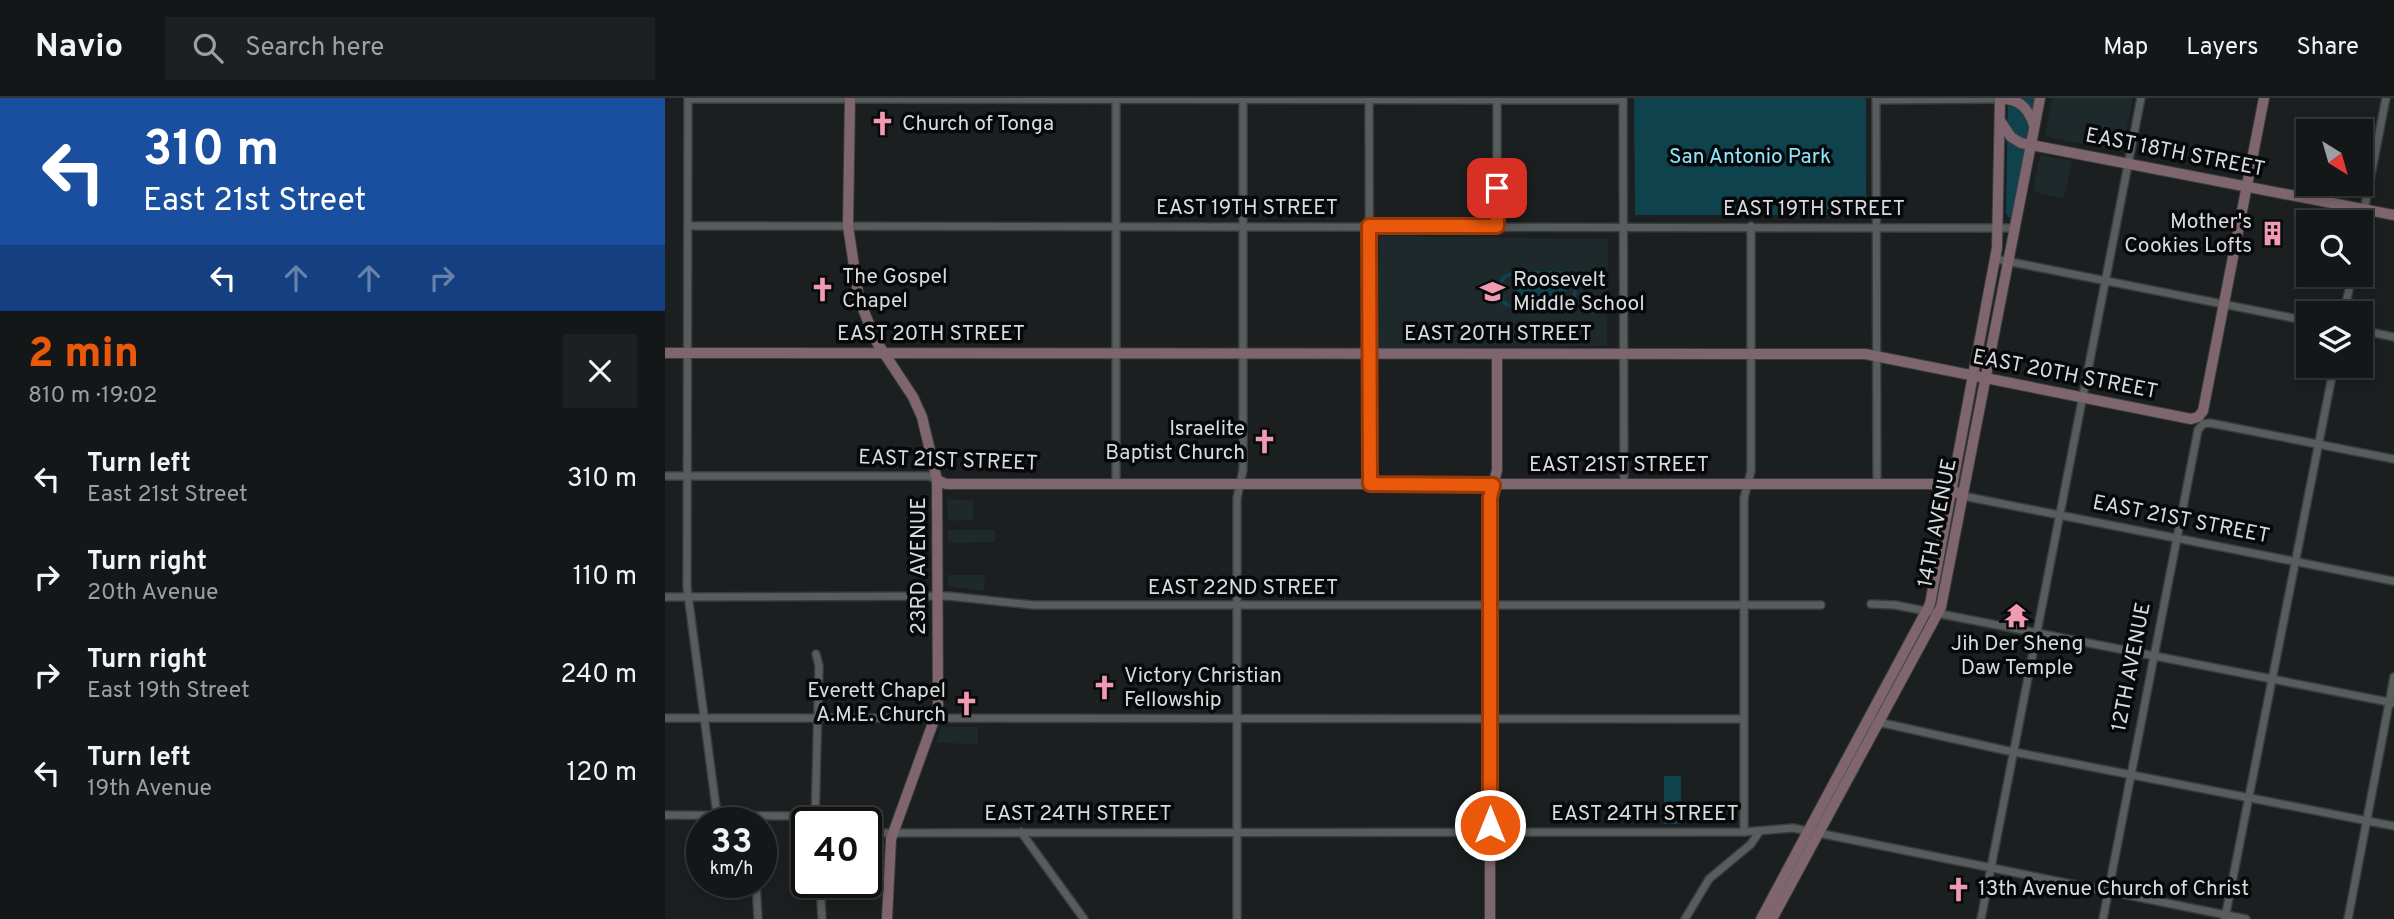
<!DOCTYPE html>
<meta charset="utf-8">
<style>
body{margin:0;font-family:Overpass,sans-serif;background:#1d2021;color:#f1f3f6;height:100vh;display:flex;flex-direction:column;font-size:26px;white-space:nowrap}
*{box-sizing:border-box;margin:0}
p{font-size:23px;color:#9d9fa2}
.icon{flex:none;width:38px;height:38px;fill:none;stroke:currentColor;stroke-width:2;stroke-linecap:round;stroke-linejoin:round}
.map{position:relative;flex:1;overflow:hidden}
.details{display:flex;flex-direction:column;background:#141718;width:665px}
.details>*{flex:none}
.guide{background:#1a4fa0;color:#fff;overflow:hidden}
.needle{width:46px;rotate:143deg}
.controls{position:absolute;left:1631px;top:21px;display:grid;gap:14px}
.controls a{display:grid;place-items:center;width:77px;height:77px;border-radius:0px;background:#141718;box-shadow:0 4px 10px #0003,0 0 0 2px #333637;font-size:35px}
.speed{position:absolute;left:21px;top:709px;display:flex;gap:14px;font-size:35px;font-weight:700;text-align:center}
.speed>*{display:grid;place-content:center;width:91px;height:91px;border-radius:50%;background:#141718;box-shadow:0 4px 10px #0003,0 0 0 2px #333637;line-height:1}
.speed small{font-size:18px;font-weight:400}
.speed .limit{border:4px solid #111;border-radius:10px;background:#fff;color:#111}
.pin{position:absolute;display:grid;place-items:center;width:60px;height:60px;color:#fff;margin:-30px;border-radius:14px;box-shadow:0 4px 10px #0006}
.me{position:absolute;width:77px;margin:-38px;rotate:0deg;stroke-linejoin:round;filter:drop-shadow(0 0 5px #0008)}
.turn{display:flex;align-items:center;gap:24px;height:147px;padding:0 28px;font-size:32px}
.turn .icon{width:91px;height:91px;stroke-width:2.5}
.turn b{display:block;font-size:49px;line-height:60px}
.lanes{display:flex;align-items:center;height:66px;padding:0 28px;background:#0003;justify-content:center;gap:35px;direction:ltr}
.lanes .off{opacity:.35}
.round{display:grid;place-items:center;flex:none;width:74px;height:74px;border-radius:0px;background:#1d2021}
.summary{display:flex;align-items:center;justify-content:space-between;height:119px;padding:0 28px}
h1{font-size:42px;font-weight:800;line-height:52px;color:#ea580c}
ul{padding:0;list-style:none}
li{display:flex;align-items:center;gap:21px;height:98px;padding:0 28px}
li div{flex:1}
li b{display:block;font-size:26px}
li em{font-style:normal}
header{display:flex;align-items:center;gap:42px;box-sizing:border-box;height:98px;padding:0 35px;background:#141718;border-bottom:2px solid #333637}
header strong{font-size:33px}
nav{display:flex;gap:38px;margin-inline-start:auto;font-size:24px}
.search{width:490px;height:63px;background:#1d2021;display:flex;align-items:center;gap:18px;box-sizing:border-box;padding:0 24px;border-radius:0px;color:#9d9fa2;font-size:26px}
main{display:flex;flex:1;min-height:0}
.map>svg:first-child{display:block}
</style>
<header>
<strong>Navio</strong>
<div class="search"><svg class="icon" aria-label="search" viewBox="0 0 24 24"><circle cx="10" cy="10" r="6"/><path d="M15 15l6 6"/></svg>Search here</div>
<nav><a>Map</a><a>Layers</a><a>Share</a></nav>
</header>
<main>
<section class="details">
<div class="guide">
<div class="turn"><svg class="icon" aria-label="left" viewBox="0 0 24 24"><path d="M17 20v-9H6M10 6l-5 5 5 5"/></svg><div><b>310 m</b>East 21st Street</div></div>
<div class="lanes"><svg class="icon" aria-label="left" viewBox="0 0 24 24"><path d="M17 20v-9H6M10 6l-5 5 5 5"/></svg><svg class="icon off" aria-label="ahead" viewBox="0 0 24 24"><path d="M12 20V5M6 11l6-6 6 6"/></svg><svg class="icon off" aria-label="ahead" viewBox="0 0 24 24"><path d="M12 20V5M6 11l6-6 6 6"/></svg><svg class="icon off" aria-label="right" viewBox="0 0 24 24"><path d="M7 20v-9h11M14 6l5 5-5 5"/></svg></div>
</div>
<div class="summary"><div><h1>2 min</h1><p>810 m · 19:02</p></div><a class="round"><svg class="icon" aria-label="close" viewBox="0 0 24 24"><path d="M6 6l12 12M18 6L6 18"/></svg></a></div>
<ul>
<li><svg class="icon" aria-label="left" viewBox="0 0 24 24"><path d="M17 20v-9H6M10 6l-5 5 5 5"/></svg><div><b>Turn left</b><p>East 21st Street</p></div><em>310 m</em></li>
<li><svg class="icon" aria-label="right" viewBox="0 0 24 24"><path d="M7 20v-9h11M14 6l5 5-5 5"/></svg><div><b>Turn right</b><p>20th Avenue</p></div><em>110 m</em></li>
<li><svg class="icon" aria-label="right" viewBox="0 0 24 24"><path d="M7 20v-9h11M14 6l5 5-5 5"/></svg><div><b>Turn right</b><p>East 19th Street</p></div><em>240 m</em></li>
<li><svg class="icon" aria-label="left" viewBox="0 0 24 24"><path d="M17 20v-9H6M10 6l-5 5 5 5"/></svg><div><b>Turn left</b><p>19th Avenue</p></div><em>120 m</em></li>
</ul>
</section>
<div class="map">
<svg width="1729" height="821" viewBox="0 0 1729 821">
<rect width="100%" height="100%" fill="#1b1f20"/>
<g fill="#1e292c">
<path d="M 1387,0 L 1468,0 L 1457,54 L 1380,38 Z"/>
<path d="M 1375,57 L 1407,63 L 1399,100 L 1368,94 Z"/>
<path d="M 714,138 L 943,141 L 942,248 L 713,250 Z"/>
<path d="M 282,401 L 308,402 L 308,422 L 283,423 Z"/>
<path d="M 283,432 L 330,432 L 330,444 L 283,445 Z"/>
<path d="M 283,477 L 320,477 L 319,493 L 283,488 Z"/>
<path d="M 276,629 L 313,629 L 313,646 L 271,645 Z"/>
</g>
<g fill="#0e434e" fill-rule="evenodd">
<path d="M 969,0 L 1201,0 L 1201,117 L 970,117 Z"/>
<path d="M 1343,0 L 1370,0 L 1348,119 L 1344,120 L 1341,115 Z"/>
<path d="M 850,173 L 898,173 L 912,184 L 911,202 L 898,212 L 840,208 C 830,199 831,187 838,177 ZM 851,176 L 897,177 L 908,186 L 908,200 L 897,208 L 845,207 L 839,202 L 836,188 L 841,180 Z"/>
<path d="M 901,180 L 901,205 L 851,205 L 851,181 Z"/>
<rect x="999" y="678" width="17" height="48"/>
</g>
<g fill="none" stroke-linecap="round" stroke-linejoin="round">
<defs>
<g id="street">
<path d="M 23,0 L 22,489 L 52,717"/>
<path d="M 704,0 L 705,386"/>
<path d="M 832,0 L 832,128"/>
<path d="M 958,0 L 959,386"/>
<path d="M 1211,0 L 1212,387"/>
<path d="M 23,1 L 958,2"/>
<path d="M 1211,2 L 1335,1"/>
<path d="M 23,128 L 1350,130"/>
<path d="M 1696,128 L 1721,0"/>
<path d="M 1331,161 L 1643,223"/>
<path d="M 1679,215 L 1687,177"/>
<path d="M 1696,232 L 1729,239"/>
<path d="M 0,378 L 264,378 L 272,382"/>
<path d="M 451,386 L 451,0"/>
<path d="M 1298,398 L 1729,483"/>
<path d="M 0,499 L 283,498 L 368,507 L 1156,507"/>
<path d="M 1206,506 L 1230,507 L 1729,605"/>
<path d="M 0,620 L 1079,621"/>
<path d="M 1204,622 L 1339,652 L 1729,728"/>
<path d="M 0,717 L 132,718 L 146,724"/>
<path d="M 150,724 L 154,568 L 151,556"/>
<path d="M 356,734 L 419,821"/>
<path d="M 1079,734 L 1079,400 L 1086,373 L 1086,128"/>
<path d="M 201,735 L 1079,734 L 1128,730 L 1581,821"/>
<path d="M 91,784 L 93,821"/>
<path d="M 155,784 L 157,821"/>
<path d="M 1560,820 L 1669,268"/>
<path d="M 572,821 L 572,400 L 578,372 L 578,0"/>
<path d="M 1020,821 L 1044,781 L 1086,746 L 1094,734"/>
<path d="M 1316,821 L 1476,0"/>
<path d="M 1438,821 L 1533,332 L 1538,326 L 1545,325 L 1729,361"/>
<path d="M 1683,821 L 1729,579"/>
</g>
<g id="secondary">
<path d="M 185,0 L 183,128 L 194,201 L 211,243 L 248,299 L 257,319 L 272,382 L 273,611 L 226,741 L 222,821"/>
<path d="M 1335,1 C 1354,0 1363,10 1369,27"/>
<path d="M 1336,24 L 1346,39 L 1356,45 L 1729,117"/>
<path d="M 0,255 L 1200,256 L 1526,321 L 1533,319 L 1538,313 L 1599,0"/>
<path d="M 272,382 L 281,386 L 1277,386 L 1298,398"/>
<path d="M 825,821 L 825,400 L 832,372 L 832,256"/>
<path d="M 1096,821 L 1265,506 L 1332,150 L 1335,0"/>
<path d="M 1107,821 L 1276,509 L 1375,0"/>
</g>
</defs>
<use href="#street" stroke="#393c3d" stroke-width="10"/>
<use href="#secondary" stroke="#393c3d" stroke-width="12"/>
<use href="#street" stroke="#575c5d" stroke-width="7"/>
<use href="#secondary" stroke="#7e656e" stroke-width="10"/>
</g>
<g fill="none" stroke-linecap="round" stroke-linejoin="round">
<defs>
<path id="route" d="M 825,727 L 825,400 L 828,387 L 705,386 L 704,128 L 832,128 L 832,90"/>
</defs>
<use href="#route" stroke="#983908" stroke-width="18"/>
<use href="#route" stroke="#ea580c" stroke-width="12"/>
</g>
<defs>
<symbol id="church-bare" viewBox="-9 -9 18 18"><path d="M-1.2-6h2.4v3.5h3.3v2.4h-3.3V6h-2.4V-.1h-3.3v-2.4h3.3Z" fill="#f19ab3" stroke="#070809" stroke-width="2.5" paint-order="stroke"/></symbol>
<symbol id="building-bare" viewBox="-9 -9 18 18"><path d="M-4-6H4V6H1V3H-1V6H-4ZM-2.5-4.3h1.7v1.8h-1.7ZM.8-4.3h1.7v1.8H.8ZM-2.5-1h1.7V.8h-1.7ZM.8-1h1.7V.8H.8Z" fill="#f19ab3" stroke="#070809" stroke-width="2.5" paint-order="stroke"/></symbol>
<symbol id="school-bare" viewBox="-9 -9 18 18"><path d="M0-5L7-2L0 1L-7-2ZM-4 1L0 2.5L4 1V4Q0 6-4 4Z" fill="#f19ab3" stroke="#070809" stroke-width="2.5" paint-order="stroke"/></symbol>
<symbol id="temple-bare" viewBox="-9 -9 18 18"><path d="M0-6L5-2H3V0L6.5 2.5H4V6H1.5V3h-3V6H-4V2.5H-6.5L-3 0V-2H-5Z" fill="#f19ab3" stroke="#070809" stroke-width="2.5" paint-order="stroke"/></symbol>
</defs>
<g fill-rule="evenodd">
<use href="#church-bare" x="200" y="8" width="35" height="35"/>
<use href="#building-bare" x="1590" y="118" width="35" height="35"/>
<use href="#church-bare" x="140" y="174" width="35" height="35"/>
<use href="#school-bare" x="810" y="176" width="35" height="35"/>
<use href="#church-bare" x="582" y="326" width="35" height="35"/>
<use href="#temple-bare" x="1334" y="500" width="35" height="35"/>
<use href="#church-bare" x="422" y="572" width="35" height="35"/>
<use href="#church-bare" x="284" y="588" width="35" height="35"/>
<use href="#church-bare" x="1276" y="774" width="35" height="35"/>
</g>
<g text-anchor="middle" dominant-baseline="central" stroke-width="7" stroke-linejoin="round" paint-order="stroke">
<g font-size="21" fill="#d9dcdd" stroke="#070809" text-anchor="start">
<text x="237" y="26">Church of Tonga</text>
<text x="1587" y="124" text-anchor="end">Mother's<tspan x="1587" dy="24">Cookies Lofts</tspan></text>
<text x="177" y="179">The Gospel<tspan x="177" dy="24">Chapel</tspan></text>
<text x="848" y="182">Roosevelt<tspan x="848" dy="24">Middle School</tspan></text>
<text x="580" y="331" text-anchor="end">Israelite<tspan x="580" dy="24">Baptist Church</tspan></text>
<text x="1352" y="546" text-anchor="middle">Jih Der Sheng<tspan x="1352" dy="24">Daw Temple</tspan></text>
<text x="459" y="578">Victory Christian<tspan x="459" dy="24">Fellowship</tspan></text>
<text x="281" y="593" text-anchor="end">Everett Chapel<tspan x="281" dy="24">A.M.E. Church</tspan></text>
<text x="1313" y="791">13th Avenue Church of Christ</text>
</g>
<g font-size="21" fill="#d9dcdd" stroke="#070809">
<text transform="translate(1510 55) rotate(11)">EAST 18TH STREET</text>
<text x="582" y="110">EAST 19TH STREET</text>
<text x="1149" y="111">EAST 19TH STREET</text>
<text x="266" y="236">EAST 20TH STREET</text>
<text x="833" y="236">EAST 20TH STREET</text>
<text transform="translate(1400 277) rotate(11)">EAST 20TH STREET</text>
<text transform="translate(283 363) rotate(2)">EAST 21ST STREET</text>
<text x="954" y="367">EAST 21ST STREET</text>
<text transform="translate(1516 422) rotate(11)">EAST 21ST STREET</text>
<text transform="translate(1273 425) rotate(-79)">14TH AVENUE</text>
<text transform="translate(254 468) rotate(-90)">23RD AVENUE</text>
<text x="578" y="490">EAST 22ND STREET</text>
<text transform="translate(1467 569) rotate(-79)">12TH AVENUE</text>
<text x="413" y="716">EAST 24TH STREET</text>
<text x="980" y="716">EAST 24TH STREET</text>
</g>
<g font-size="21" fill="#8ee7fe" stroke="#070809">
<text x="1085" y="59">San Antonio Park</text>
</g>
</g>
</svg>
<div class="controls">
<a><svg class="needle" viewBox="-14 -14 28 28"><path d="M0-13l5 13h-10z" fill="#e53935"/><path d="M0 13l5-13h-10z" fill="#9d9fa2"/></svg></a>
<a><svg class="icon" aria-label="search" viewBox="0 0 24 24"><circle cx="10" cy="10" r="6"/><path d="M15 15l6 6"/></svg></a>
<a><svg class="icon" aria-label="layers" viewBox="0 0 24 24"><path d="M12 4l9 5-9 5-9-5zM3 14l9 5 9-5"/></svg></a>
</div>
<div class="speed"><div>33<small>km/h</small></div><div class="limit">40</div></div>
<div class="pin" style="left:832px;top:90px;background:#d93025"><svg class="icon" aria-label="arrive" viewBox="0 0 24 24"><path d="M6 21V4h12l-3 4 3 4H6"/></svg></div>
<svg class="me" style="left:825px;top:727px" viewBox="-20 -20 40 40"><circle r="17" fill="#ea580c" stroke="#fff" stroke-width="3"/><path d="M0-11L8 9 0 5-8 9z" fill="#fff"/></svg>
</div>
</main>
